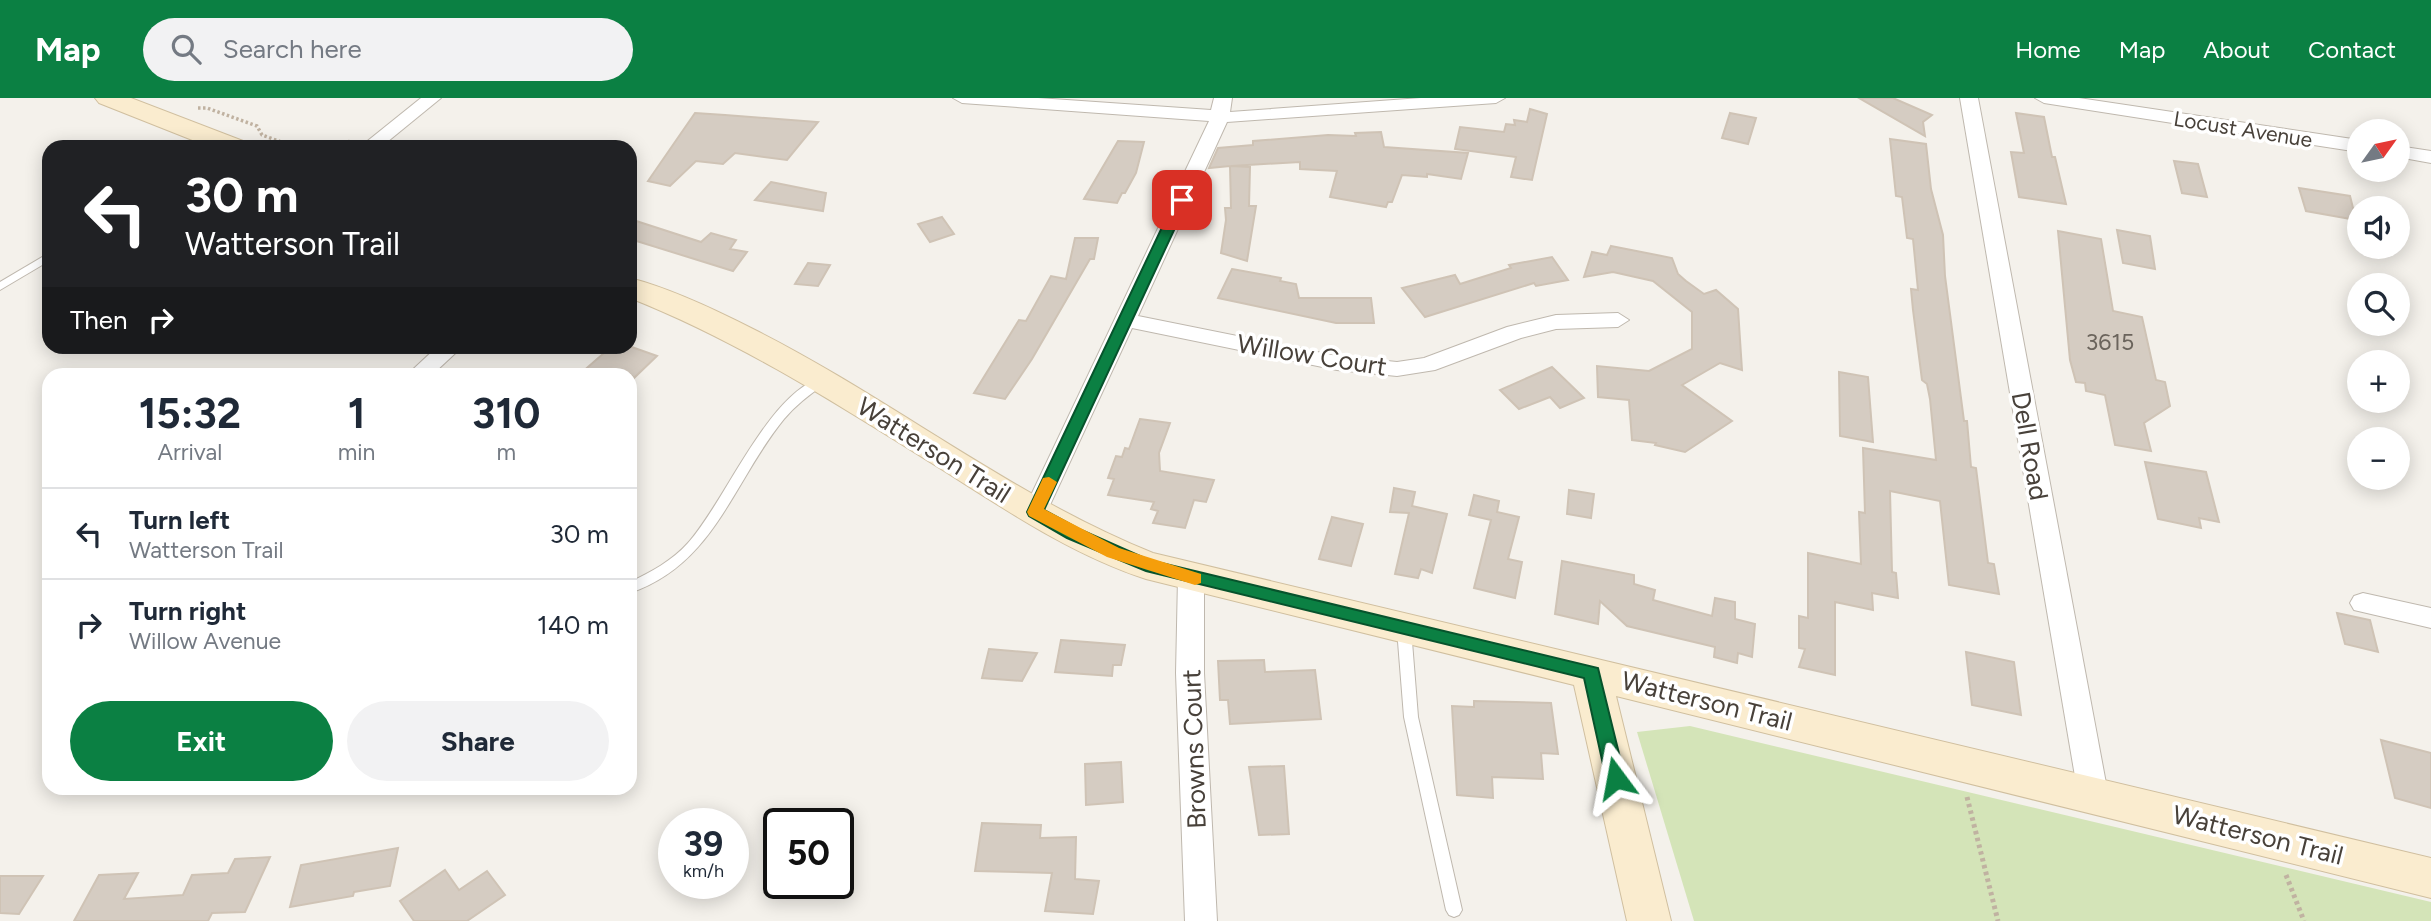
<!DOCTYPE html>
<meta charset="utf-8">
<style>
body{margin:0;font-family:Figtree,sans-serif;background:#f2f2f3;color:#1f2937;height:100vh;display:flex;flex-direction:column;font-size:26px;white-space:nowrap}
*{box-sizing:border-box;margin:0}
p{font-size:23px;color:#747a83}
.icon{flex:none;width:38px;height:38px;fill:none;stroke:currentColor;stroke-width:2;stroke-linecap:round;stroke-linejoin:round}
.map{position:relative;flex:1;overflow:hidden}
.details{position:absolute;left:42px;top:270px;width:595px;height:427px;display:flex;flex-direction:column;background:#fff;border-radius:21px;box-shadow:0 4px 18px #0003}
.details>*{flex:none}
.banner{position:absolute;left:42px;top:42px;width:595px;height:214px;border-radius:21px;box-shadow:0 4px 18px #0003;background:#202124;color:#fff;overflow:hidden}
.needle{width:46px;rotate:57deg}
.controls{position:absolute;left:2347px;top:21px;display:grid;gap:14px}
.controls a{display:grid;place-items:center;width:63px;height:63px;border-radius:50%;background:#fff;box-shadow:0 4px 18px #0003;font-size:35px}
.speed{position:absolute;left:658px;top:710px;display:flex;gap:14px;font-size:35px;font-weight:700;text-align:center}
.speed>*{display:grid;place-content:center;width:91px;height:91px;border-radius:50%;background:#fff;box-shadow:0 4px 18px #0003;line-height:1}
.speed small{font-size:18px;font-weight:400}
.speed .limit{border:4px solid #111;border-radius:10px;background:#fff;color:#111}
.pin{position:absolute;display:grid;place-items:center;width:60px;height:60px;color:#fff;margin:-30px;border-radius:14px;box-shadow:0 4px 10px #0006}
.me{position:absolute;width:77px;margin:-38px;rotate:347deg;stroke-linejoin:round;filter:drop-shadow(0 0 5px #0008)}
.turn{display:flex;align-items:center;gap:24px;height:147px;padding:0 28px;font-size:32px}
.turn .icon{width:91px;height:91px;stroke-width:2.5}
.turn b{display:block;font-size:49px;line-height:60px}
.then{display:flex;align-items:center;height:66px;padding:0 28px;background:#0003;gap:14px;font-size:26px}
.eta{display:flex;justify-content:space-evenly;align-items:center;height:119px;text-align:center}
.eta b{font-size:42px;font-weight:700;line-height:49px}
.button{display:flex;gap:14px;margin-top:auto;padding:14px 28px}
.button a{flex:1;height:80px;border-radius:42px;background:#0b8043;color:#fff;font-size:28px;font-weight:700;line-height:80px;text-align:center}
.button a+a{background:#f2f2f3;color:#1f2937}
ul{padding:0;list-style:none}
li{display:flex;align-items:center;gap:21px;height:91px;padding:0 28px;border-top:2px solid #e0e1e3}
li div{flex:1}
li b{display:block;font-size:26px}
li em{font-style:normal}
header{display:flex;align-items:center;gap:42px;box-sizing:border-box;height:98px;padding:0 35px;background:#0b8043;color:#fff}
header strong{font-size:33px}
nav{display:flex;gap:38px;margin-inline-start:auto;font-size:24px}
.search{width:490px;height:63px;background:#f2f2f3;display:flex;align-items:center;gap:18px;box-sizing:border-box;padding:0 24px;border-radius:38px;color:#747a83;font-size:26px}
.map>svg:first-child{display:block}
</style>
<header>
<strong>Map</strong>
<div class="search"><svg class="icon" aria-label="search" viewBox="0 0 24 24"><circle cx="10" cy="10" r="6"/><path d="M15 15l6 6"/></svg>Search here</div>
<nav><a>Home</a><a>Map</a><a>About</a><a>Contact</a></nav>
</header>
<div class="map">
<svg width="2431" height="823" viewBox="0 0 2431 823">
<rect width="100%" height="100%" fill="#f4f1eb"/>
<path fill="#d4e4b8" d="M 1690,628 L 2431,804 L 2431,823 L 1694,823 L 1637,634 Z"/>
<g fill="#d5ccc2" stroke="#cfc3b5" stroke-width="2">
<path d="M 1859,0 L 1893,0 L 1932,17 L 1923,24 L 1925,38 Z"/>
<path d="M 1530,11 L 1547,16 L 1532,82 L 1511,79 L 1516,59 L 1455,51 L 1460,29 L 1504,34 L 1506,26 L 1515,27 L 1514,22 L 1527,24 Z"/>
<path d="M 695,15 L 725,17 L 818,24 L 787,62 L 735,55 L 723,66 L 696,63 L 670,88 L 648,83 Z"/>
<path d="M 1730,15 L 1756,20 L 1748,46 L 1722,40 Z"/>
<path d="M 2016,15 L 2044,19 L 2052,59 L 2055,59 L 2066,106 L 2019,99 L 2011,54 L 2024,55 Z"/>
<path d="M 1381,34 L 1384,49 L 1468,55 L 1461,81 L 1427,76 L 1427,79 L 1402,77 L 1392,104 L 1388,104 L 1386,109 L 1330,99 L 1337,73 L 1300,71 L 1300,64 L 1231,68 L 1250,69 L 1249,108 L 1256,108 L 1247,163 L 1221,155 L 1226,122 L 1225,110 L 1231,110 L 1230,68 L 1209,70 L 1218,50 L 1253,47 L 1253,43 L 1328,37 L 1356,38 L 1355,35 Z"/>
<path d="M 1890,41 L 1926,46 L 1931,91 L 1943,137 L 1945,178 L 1964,323 L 1967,323 L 1971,369 L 1976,370 L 1988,465 L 1994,466 L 1999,496 L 1949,487 L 1940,403 L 1890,393 L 1892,474 L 1896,475 L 1898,500 L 1872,495 L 1873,512 L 1835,504 L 1835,577 L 1799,569 L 1805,551 L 1799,550 L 1799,518 L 1808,520 L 1808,455 L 1861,466 L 1859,414 L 1865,415 L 1863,350 L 1936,362 L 1930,301 L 1927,286 L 1922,282 L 1913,212 L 1911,191 L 1918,192 L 1913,141 L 1907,140 L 1902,99 L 1896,98 Z"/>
<path d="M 1118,43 L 1144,44 L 1136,75 L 1125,95 L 1122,95 L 1117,105 L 1084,101 Z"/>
<path d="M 2174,63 L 2198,66 L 2207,99 L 2182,95 Z"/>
<path d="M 771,84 L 826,95 L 823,113 L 755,102 Z"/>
<path d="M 2299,90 L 2350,98 L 2356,122 L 2306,113 Z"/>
<path d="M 942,119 L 954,136 L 930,144 L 918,126 Z"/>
<path d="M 630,121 L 701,144 L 711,135 L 736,142 L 730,151 L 747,154 L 733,173 L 630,141 Z"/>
<path d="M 2117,132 L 2150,138 L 2155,171 L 2123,165 Z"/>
<path d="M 2058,133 L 2101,141 L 2113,213 L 2142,219 L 2156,282 L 2165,284 L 2170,308 L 2144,325 L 2151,353 L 2115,347 L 2105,297 L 2086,293 L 2085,285 L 2076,284 L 2070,262 Z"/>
<path d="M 1075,140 L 1098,140 L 1094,161 L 1090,161 L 1032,261 L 1005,301 L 974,295 L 1019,222 L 1026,223 L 1051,178 L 1066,181 Z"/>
<path d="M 1611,148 L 1672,160 L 1678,176 L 1686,183 L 1704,196 L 1716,192 L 1738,211 L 1742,272 L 1720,265 L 1682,287 L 1732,323 L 1685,354 L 1655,347 L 1656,345 L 1632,342 L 1629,302 L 1598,299 L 1597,268 L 1649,273 L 1692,251 L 1692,214 L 1653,183 L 1613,174 L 1584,179 L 1592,154 L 1607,157 Z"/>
<path d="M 1552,159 L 1568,182 L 1536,188 L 1534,185 L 1425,219 L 1402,190 L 1455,177 L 1460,186 L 1511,170 L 1509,167 Z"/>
<path d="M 808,165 L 830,167 L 818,188 L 795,186 Z"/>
<path d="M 1232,171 L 1281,180 L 1280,183 L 1296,186 L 1299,200 L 1371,200 L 1374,225 L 1336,225 L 1218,200 Z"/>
<path d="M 612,248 L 629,248 L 657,258 L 634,280 L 630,276 L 580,276 Z"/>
<path d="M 1552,269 L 1584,300 L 1560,310 L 1550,299 L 1519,311 L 1500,292 Z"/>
<path d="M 1839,274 L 1868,279 L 1873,344 L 1840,338 Z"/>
<path d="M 1140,321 L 1170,325 L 1159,355 L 1160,373 L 1214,382 L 1206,404 L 1194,402 L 1185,430 L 1153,425 L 1158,413 L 1151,411 L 1154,404 L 1108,397 L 1114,381 L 1108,380 L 1116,358 L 1122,359 L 1125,350 L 1129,351 Z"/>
<path d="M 2145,364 L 2206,374 L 2219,424 L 2199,420 L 2201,430 L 2158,421 Z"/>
<path d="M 1394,390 L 1415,394 L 1412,408 L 1447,416 L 1432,475 L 1421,471 L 1418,480 L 1395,476 L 1409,415 L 1390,414 Z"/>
<path d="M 1569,392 L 1594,396 L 1591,420 L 1567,416 Z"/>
<path d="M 1474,397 L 1499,403 L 1497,414 L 1519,419 L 1508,461 L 1522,464 L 1515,500 L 1474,490 L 1491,422 L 1469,417 Z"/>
<path d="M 1332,419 L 1363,426 L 1351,468 L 1319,461 Z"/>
<path d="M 1562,463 L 1634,477 L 1634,486 L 1655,492 L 1653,502 L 1712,518 L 1715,500 L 1735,504 L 1735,521 L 1755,526 L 1752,559 L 1738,555 L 1737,565 L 1714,559 L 1715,549 L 1627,528 L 1600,503 L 1598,526 L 1555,516 Z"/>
<path d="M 2337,515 L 2370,522 L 2378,554 L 2345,546 Z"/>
<path d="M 1061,542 L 1125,547 L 1121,567 L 1113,567 L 1112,578 L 1055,574 Z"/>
<path d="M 989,551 L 1037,555 L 1022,583 L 982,580 Z"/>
<path d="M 1966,554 L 2014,564 L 2021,617 L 1972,607 Z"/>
<path d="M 1264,562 L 1265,574 L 1315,572 L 1321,621 L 1230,626 L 1228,602 L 1220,602 L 1218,563 Z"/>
<path d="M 1474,603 L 1551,605 L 1558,656 L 1541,655 L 1543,681 L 1492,679 L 1493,700 L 1457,697 L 1452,608 L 1474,609 Z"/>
<path d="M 2381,642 L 2431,655 L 2431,710 L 2395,700 Z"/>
<path d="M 1121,664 L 1123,704 L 1086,707 L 1085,666 Z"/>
<path d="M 1284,668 L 1289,736 L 1259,737 L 1249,669 Z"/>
<path d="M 982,725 L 1041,727 L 1040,740 L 1076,739 L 1075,781 L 1099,783 L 1093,816 L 1045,813 L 1052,775 L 975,773 Z"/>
<path d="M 398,750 L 390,788 L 354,794 L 353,798 L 290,809 L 301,767 Z"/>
<path d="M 270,759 L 245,814 L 212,815 L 208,823 L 74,823 L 99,777 L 138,775 L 124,801 L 183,797 L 192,777 L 228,775 L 235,761 Z"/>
<path d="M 445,772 L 459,792 L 487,773 L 505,797 L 467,823 L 414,823 L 400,803 Z"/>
<path d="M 0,778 L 43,778 L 19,816 L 0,815 Z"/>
</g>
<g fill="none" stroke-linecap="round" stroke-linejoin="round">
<defs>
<g id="service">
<path d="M 49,155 L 49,163 L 0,192 L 0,184 Z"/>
<path d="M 821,279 L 825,280 L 827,283 L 825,286 C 810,296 796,307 784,321 C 733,383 715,466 630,495 L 630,484 C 651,474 672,463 688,445 C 727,401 765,300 821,279 Z"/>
<path d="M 1404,526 L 1409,527 L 1411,531 L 1418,619 L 1462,812 L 1459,817 L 1454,819 L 1449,817 L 1446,812 L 1404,619 L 1397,531 L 1399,527 Z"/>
</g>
<g id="minor">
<path d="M 421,0 L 441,0 L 381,49 L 360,49 Z"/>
<path d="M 953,0 L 1038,0 L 1211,12 L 1214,0 L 1232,0 L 1230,14 L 1421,0 L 1505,0 L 1496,5 L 1227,24 L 1138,218 L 1337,258 L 1397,264 L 1424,260 L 1507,229 L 1556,217 L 1618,215 L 1629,222 L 1618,229 L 1556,231 L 1521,240 L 1435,272 L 1397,278 L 1337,272 L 1132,230 L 1044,420 L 1035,423 L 1026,420 L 1023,414 L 1209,23 L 962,5 Z"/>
<path d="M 1960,0 L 1978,0 L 2108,696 L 2103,705 L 2093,709 L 2083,705 L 2078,696 Z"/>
<path d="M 2035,0 L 2079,0 L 2359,42 L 2359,54 L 2044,5 Z"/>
<path d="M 2398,48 L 2431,53 L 2431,65 L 2398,59 Z"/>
<path d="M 438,248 L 463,248 L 433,276 L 408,276 Z"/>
<path d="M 1191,470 L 1200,473 L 1204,480 L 1204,575 L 1217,823 L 1185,823 L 1176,575 L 1178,480 L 1182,473 Z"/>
<path d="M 2363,495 L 2431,510 L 2431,530 L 2354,512 L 2350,505 L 2354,498 Z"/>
</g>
<g id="secondary">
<path d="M 95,0 L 131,0 L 243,43 L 247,49 L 210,49 L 99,5 Z"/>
<path d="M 630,180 C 672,191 714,211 753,231 C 889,299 1011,398 1153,455 L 2431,760 L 2431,800 L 1616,598 L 1671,823 L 1627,823 L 1574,587 L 1146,481 C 1072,457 1006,412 941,371 C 840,308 741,244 630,200 Z"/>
</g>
</defs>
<use href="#service" stroke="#bfb8ae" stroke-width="2"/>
<use href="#minor" stroke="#bfb8ae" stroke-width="2"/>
<use href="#secondary" stroke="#d0bf9f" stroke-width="2"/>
<g stroke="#c0b2a1" stroke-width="3.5" stroke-dasharray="2.5 2.5" stroke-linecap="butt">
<path d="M 198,10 L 207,10 L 257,28 L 262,37 L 295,49"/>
<path d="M 341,49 L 350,43"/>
</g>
<g stroke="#c0b2a1" stroke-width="5" stroke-dasharray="3.5 3.5" stroke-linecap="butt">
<path d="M 1967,699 L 1998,823"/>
<path d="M 2286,777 L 2304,823"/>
</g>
<use href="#service" fill="#fff" fill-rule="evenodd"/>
<use href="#minor" fill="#fff" fill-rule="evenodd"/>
<use href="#secondary" fill="#faeccf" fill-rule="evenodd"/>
</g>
<path fill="#0b8043" stroke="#07532c" stroke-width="2" d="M 1182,98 L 1188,102 L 1044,412 L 1079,431 L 1149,462 L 1598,570 L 1625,680 L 1622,686 L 1609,686 L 1606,680 L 1584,580 L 1146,473 L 1067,440 L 1029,418 L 1027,414 L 1175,102 Z"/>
<path fill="#f59e0b" d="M 1049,379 L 1057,384 L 1044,411 L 1119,450 L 1201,476 L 1201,485 L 1195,487 L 1107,459 L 1029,418 L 1027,414 L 1043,380 Z"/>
<g text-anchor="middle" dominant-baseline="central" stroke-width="7" stroke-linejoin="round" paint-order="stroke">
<g font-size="21" fill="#48413a" stroke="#fff">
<text transform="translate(2243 31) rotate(9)">Locust Avenue</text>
</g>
<g font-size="23" fill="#6b645c">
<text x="2110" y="244">3615</text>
</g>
<g font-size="26" fill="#48413a" stroke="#fff">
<text transform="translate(1312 257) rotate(9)">Willow Court</text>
<text transform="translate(2030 348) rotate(80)">Dell Road</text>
<text transform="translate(934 352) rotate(32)">Watterson Trail</text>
<text transform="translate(1707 603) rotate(14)">Watterson Trail</text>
<text transform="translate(1194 651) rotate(-92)">Browns Court</text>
<text transform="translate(2258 737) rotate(14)">Watterson Trail</text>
</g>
</g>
</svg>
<div class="controls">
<a><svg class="needle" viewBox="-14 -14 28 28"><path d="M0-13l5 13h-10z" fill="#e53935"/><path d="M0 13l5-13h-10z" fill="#747a83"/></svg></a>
<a><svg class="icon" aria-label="sound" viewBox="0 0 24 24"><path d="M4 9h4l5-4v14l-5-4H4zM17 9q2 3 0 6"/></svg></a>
<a><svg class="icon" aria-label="search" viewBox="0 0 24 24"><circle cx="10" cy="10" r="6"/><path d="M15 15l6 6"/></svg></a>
<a>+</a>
<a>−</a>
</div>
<div class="speed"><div>39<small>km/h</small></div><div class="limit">50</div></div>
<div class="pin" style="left:1182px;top:102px;background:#d93025"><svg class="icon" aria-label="arrive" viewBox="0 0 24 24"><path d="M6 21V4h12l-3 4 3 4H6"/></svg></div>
<svg class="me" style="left:1616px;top:680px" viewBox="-20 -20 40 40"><path d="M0-17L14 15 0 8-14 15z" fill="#0b8043" stroke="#fff" stroke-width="4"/></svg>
<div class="banner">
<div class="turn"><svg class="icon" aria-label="left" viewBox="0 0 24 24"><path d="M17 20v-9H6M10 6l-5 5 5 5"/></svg><div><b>30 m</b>Watterson Trail</div></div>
<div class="then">Then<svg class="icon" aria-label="right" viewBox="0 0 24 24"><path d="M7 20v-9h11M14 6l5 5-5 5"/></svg></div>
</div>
<section class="details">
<div class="eta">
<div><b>15:32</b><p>Arrival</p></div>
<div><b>1</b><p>min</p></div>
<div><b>310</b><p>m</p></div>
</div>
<ul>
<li><svg class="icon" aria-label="left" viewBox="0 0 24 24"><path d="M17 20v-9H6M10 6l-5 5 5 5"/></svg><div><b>Turn left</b><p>Watterson Trail</p></div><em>30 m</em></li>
<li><svg class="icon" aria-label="right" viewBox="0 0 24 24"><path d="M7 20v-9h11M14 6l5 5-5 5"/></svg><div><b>Turn right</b><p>Willow Avenue</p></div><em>140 m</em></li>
</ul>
<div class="button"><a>Exit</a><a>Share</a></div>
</section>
</div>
